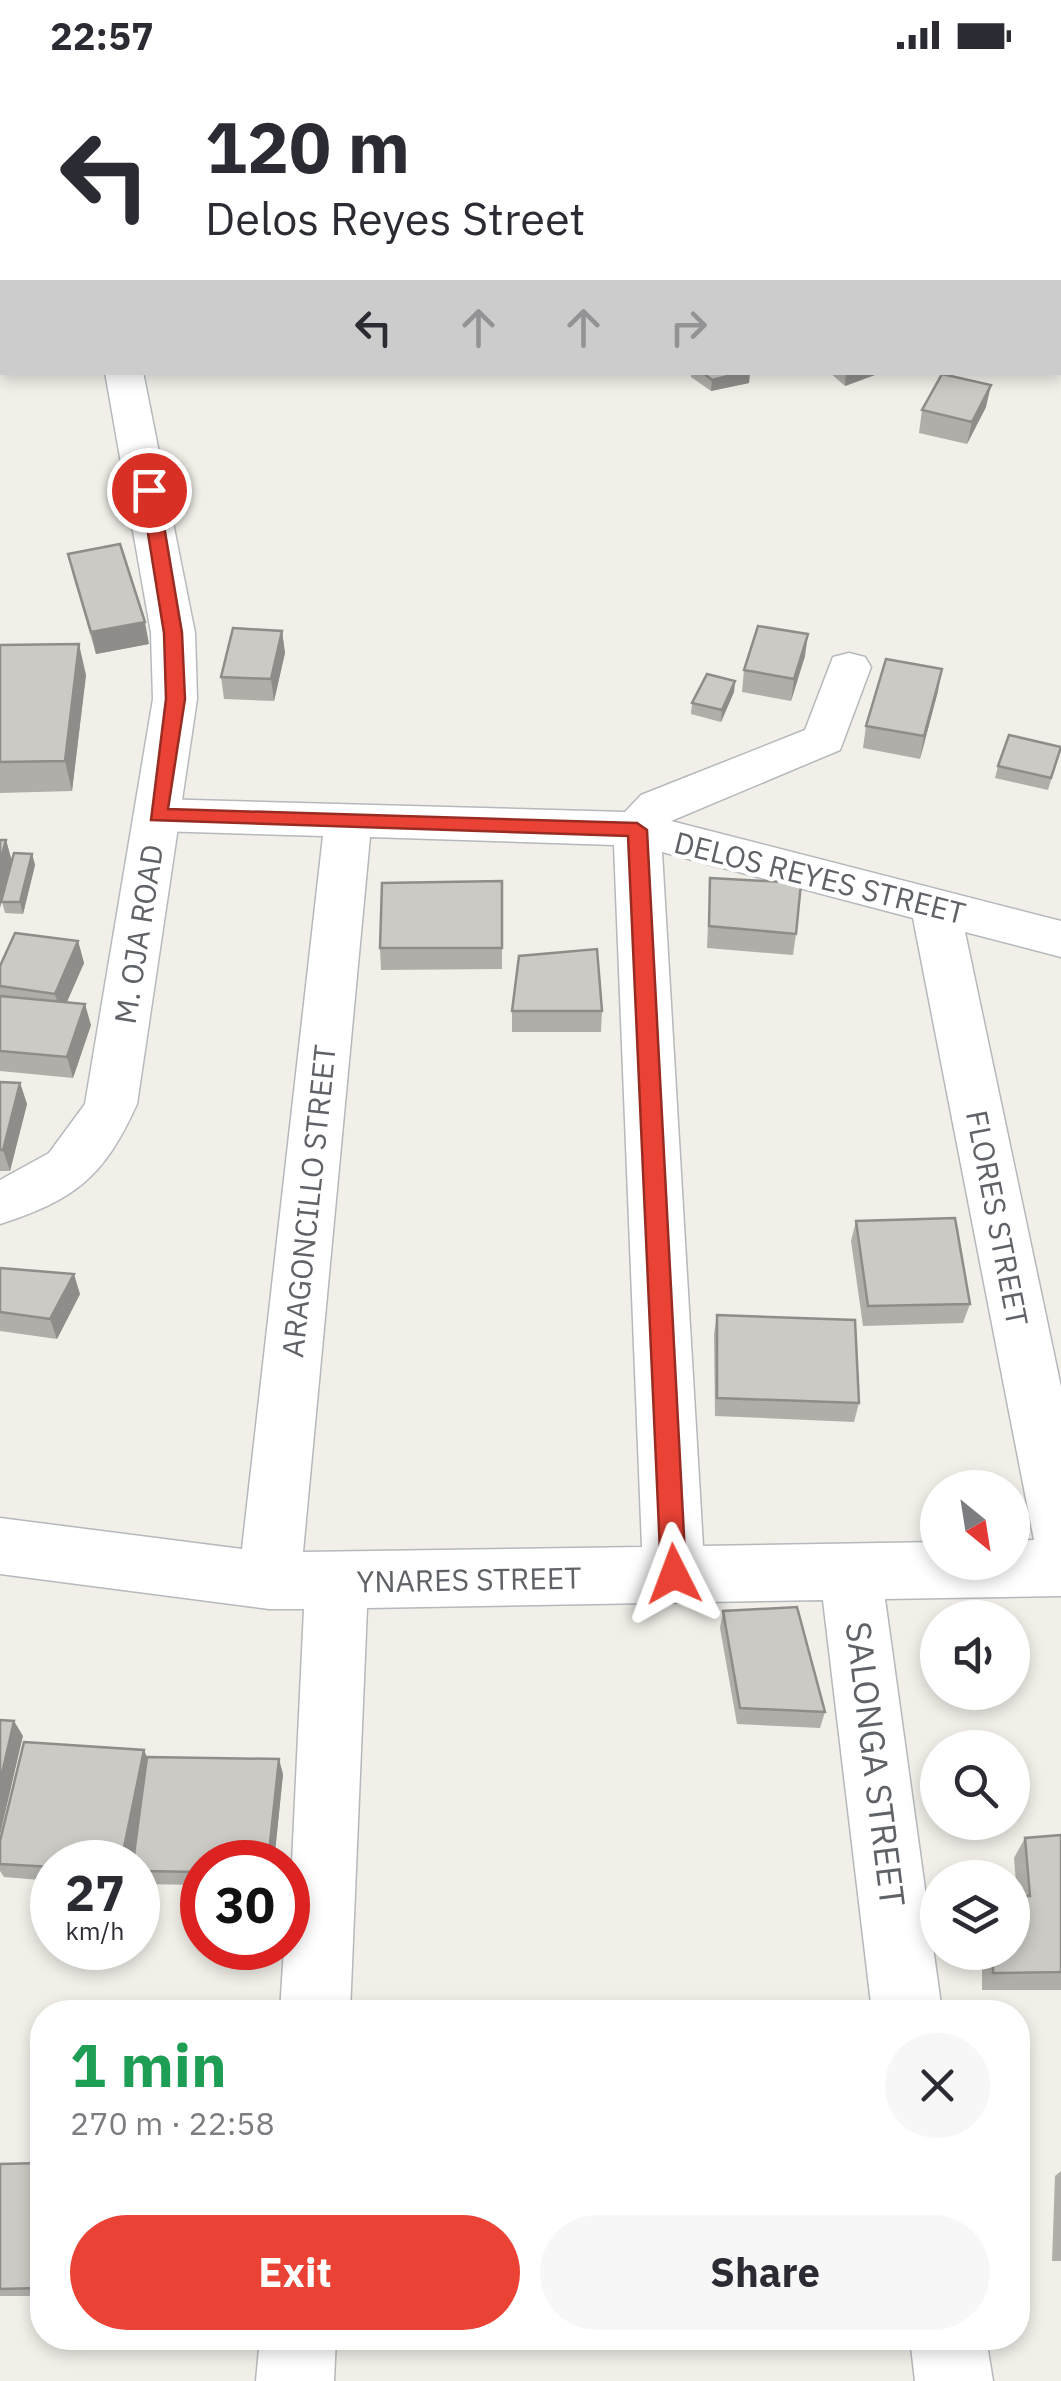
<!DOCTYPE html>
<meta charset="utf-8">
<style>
body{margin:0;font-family:"IBM Plex Sans",sans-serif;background:#f7f7f7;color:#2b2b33;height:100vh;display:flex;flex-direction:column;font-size:38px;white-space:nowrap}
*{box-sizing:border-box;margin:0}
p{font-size:32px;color:#7c7c81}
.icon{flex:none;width:55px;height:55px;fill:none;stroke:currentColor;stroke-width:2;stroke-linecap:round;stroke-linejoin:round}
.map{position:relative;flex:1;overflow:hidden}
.sheet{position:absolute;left:30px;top:1930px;width:1000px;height:350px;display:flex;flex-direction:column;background:#fff;border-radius:40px;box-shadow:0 5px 15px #0003}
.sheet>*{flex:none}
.guide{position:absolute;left:0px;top:0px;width:1062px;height:305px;box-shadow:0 5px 15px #0003;background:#fff;color:#2b2b33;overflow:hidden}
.needle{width:65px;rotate:150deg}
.controls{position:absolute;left:920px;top:1400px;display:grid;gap:20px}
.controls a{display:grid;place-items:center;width:110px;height:110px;border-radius:50%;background:#fff;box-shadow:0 5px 15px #0003;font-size:50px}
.speed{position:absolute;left:30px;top:1770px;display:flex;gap:20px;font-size:50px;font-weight:700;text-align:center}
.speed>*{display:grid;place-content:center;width:130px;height:130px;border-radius:50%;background:#fff;box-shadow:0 5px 15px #0003;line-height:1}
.speed small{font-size:25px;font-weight:400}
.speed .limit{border:15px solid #d22;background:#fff;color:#111}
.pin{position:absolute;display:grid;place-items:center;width:85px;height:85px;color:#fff;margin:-42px;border:5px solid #fff;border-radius:50%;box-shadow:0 2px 10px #0007}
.me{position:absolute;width:110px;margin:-55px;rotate:357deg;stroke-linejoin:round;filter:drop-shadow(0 0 8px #0008)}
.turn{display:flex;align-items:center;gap:35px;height:210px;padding:0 40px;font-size:45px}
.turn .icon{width:130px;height:130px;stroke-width:2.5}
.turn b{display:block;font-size:70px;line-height:85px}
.lanes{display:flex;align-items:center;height:95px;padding:0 40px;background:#0003;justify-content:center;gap:50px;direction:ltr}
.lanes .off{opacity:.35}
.round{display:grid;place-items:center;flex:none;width:105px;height:105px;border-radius:52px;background:#f7f7f7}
.head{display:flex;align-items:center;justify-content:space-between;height:170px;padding:0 40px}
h1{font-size:60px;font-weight:700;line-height:75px;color:#1e9e55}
.button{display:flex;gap:20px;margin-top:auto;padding:20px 40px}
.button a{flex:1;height:115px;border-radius:60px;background:#ea4335;color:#fff;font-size:40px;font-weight:700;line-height:115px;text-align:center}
.button a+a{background:#f7f7f7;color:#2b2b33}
.status{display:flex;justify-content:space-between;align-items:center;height:70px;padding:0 50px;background:#fff;direction:ltr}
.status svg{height:28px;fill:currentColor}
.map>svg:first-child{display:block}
</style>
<div class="status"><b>22:57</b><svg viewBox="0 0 49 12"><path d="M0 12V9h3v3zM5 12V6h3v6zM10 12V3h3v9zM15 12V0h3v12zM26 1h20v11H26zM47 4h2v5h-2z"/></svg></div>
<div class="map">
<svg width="1061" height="2311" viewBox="0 0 1061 2311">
<rect width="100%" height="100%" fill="#f1efe8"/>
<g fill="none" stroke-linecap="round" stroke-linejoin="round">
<defs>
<g id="street">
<path d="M 645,0 L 677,0 L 678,2 L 646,2 Z"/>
<path d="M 849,583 L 865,587 L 871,597 L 840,680 L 671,751 L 1061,851 L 1061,887 L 965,862 L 1061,1317 L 1061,1526 L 885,1529 L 942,1942 L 872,1942 L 823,1530 L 367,1538 L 350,1942 L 280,1942 L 284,1878 L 288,1878 L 304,1539 L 269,1539 L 0,1504 L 0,1448 L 242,1479 L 323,766 L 157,761 L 140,756 L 134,745 L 140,734 L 157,729 L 625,742 L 641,725 L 805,660 L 833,587 ZM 370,767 L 614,775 L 642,1477 L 303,1482 ZM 662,782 L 913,848 L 1034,1470 L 1012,1471 L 1012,1492 L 938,1492 L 938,1472 L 703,1476 Z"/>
<path d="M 260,2268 L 336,2268 L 334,2311 L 256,2311 Z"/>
<path d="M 910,2268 L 986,2268 L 993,2311 L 915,2311 Z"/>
</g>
<g id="secondary">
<rect x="43" y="0" width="32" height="2"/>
<path d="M 105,302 L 143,302 L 195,563 L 197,629 L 137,1034 C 104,1107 75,1130 0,1154 L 0,1110 L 49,1083 L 85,1034 L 153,629 L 151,563 Z"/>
</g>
</defs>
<use href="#street" stroke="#b5b8bc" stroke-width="3"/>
<use href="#secondary" stroke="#b6babf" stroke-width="3"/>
<use href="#street" fill="#fff" fill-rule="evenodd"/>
<use href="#secondary" fill="#fff" fill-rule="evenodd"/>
</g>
<g fill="#afaea9">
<path d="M 0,0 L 41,0 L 42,2 L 2,2 L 2,18 L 0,18 Z"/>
<path d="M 691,302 L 750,302 L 749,313 L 711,321 L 691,307 Z"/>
<path d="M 829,302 L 883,302 L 845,316 Z"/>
<path d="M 986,337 L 967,374 L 919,363 L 922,340 Z"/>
<path d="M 68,484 L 149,574 L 96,584 L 73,506 Z"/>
<path d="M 282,561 L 285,583 L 274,631 L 224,629 L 221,607 Z"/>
<path d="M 0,575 L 86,605 L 72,721 L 0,723 Z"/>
<path d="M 805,586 L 791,631 L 742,622 L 744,600 Z"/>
<path d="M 735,611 L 734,622 L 721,652 L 691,644 L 692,633 Z"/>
<path d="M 938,621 L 920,689 L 863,678 L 866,656 Z"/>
<path d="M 1061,677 L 1048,720 L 995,708 L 998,696 Z"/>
<path d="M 6,770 L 12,791 L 32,784 L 35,795 L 23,844 L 5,843 L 2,832 Z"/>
<path d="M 710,808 L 796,864 L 793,885 L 707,878 Z"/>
<path d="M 502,811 L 502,899 L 381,900 L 380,878 Z"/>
<path d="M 78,871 L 84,893 L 67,932 L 91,955 L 73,1008 L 0,1001 L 0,896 Z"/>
<path d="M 512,941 L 602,941 L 601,962 L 512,962 Z"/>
<path d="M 0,1012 L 20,1013 L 27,1034 L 10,1101 L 0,1101 Z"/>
<path d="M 856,1151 L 970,1234 L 963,1253 L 863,1256 L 851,1171 Z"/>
<path d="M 0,1198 L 80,1224 L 57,1269 L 0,1261 Z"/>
<path d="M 717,1245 L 859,1333 L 854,1352 L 715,1346 L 714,1264 Z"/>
<path d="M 723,1541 L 825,1642 L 820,1658 L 737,1654 L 720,1558 Z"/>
<path d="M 144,1680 L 147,1688 L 283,1704 L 274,1792 L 202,1792 L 202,1815 L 138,1814 L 137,1764 L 131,1792 L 52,1792 L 52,1811 L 4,1807 L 0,1801 L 0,1771 Z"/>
<path d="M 1061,1765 L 1061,1920 L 982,1920 L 982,1882 L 1012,1882 L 1017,1826 L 1014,1788 L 1025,1768 Z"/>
<path d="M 42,2093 L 42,2226 L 0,2226 L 0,2094 Z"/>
<path d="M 1061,2101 L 1061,2191 L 1052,2191 L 1055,2106 Z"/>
</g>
<g fill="#8f8d8a">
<path d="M 744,302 L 750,302 L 749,313 L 711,321 L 712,310 Z"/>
<path d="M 846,302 L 883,302 L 845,316 Z"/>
<path d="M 991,315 L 986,337 L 967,374 L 972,352 Z"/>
<path d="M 145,552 L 149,574 L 96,584 L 91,562 Z"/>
<path d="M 282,561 L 285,583 L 274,631 L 271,609 Z"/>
<path d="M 808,564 L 805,586 L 791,631 L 794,609 Z"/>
<path d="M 79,574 L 86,605 L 72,721 L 65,691 Z"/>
<path d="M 942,599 L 938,621 L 920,689 L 924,666 Z"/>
<path d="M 735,611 L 734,622 L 721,652 L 722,640 Z"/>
<path d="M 6,770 L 12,792 L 0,838 L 0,792 Z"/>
<path d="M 32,784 L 35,795 L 23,844 L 20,832 Z"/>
<path d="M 78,871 L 84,893 L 61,945 L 55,924 Z"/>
<path d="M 85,934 L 91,955 L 73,1008 L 67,987 Z"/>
<path d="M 20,1013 L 27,1034 L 10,1101 L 3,1080 Z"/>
<path d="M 74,1204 L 80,1224 L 57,1269 L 50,1249 Z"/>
<path d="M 14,1651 L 23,1666 L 0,1765 L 0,1712 Z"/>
<path d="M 144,1680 L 150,1695 L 131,1792 L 121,1792 Z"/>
<path d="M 279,1689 L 283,1704 L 274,1792 L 268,1792 Z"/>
</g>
<g fill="#cccac5" stroke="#8f8d8a" stroke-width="2.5">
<path d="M 587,0 L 656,0 L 639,2 L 588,2 Z"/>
<path d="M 702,302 L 744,302 L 712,310 Z"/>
<path d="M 942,304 L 991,315 L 972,352 L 922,340 Z"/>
<path d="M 120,474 L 145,552 L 91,562 L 68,484 Z"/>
<path d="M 758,556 L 808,564 L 794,609 L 744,600 Z"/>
<path d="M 233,558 L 282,561 L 271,609 L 221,607 Z"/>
<path d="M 79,574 L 65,691 L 0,692 L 0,575 Z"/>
<path d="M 886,589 L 942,599 L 924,666 L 866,656 Z"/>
<path d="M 707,604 L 735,611 L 722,640 L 692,633 Z"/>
<path d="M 1009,665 L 1061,677 L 1051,708 L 998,696 Z"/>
<path d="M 0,770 L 6,770 L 0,792 Z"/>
<path d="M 14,783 L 32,784 L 20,832 L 1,832 Z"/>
<path d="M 710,808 L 801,813 L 796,864 L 709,856 Z"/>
<path d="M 502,811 L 502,878 L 380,878 L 382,813 Z"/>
<path d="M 15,863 L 78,871 L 55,924 L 0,916 L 0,896 Z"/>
<path d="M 597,879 L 602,941 L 512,941 L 519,886 Z"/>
<path d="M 0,926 L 85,934 L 67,987 L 0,981 Z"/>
<path d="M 0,1012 L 20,1013 L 3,1080 L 0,1080 Z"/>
<path d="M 955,1148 L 970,1234 L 868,1236 L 856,1151 Z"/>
<path d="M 0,1198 L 74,1204 L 50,1249 L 0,1242 Z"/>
<path d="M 717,1245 L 855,1250 L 859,1333 L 717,1328 Z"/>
<path d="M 797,1537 L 825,1642 L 740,1638 L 723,1541 Z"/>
<path d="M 0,1650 L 14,1651 L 0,1712 Z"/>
<path d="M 24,1672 L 144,1680 L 121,1792 L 52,1792 L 52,1797 L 0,1794 L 0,1771 Z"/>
<path d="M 147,1687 L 279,1689 L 268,1792 L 202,1792 L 202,1802 L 138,1801 L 138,1792 L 133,1792 Z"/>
<path d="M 1061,1765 L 1061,1902 L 993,1903 L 993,1882 L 1012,1882 L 1012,1826 L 1030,1826 L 1025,1768 Z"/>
<path d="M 42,2093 L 42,2218 L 0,2219 L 0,2094 Z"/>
</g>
<path fill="#ea4335" stroke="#982c22" stroke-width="2.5" d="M 149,415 L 158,420 L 182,563 L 185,629 L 168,739 L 637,753 L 647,760 L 686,1504 L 683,1513 L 674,1516 L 664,1513 L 661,1504 L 628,766 L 151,750 L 166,629 L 164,563 L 141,420 Z"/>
<g text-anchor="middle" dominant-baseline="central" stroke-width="9" stroke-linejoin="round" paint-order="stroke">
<g font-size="30" fill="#5f6368" stroke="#fff">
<text transform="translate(820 807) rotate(14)">DELOS REYES STREET</text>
<text transform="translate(138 864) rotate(-81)">M. OJA ROAD</text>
<text transform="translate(308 1131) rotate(-84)">ARAGONCILLO STREET</text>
<text transform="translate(998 1148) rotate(79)">FLORES STREET</text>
<text transform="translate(469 1509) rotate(-1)">YNARES STREET</text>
</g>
<g font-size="35" fill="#5f6368" stroke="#fff">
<text transform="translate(876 1694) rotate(83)">SALONGA STREET</text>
</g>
</g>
</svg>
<div class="controls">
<a><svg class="needle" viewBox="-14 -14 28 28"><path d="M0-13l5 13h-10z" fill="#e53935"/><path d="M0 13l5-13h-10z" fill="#7c7c81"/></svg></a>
<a><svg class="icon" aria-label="sound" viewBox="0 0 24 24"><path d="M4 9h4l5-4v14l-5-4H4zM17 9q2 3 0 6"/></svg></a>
<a><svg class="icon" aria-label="search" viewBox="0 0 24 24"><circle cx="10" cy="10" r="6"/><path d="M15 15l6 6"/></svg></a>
<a><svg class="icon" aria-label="layers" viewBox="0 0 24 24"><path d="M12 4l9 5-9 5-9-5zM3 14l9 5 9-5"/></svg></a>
</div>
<div class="speed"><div>27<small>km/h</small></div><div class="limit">30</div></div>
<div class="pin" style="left:149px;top:420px;background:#d93025"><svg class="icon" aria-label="arrive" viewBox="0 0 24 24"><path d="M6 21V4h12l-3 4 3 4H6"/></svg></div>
<svg class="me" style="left:674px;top:1504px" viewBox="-20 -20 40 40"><path d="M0-17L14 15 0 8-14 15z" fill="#ea4335" stroke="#fff" stroke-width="4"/></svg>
<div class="guide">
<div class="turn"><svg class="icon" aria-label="left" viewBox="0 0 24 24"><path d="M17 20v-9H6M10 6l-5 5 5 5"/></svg><div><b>120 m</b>Delos Reyes Street</div></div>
<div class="lanes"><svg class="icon" aria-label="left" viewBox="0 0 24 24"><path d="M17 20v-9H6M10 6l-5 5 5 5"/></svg><svg class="icon off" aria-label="ahead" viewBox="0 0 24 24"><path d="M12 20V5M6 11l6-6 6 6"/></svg><svg class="icon off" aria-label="ahead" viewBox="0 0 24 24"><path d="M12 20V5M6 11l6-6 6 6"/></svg><svg class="icon off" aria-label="right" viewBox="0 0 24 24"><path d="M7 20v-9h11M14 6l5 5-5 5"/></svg></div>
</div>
<section class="sheet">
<div class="head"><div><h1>1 min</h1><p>270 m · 22:58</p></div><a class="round"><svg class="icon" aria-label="close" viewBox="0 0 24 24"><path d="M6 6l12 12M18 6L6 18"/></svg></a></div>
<div class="button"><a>Exit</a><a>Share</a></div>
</section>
</div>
